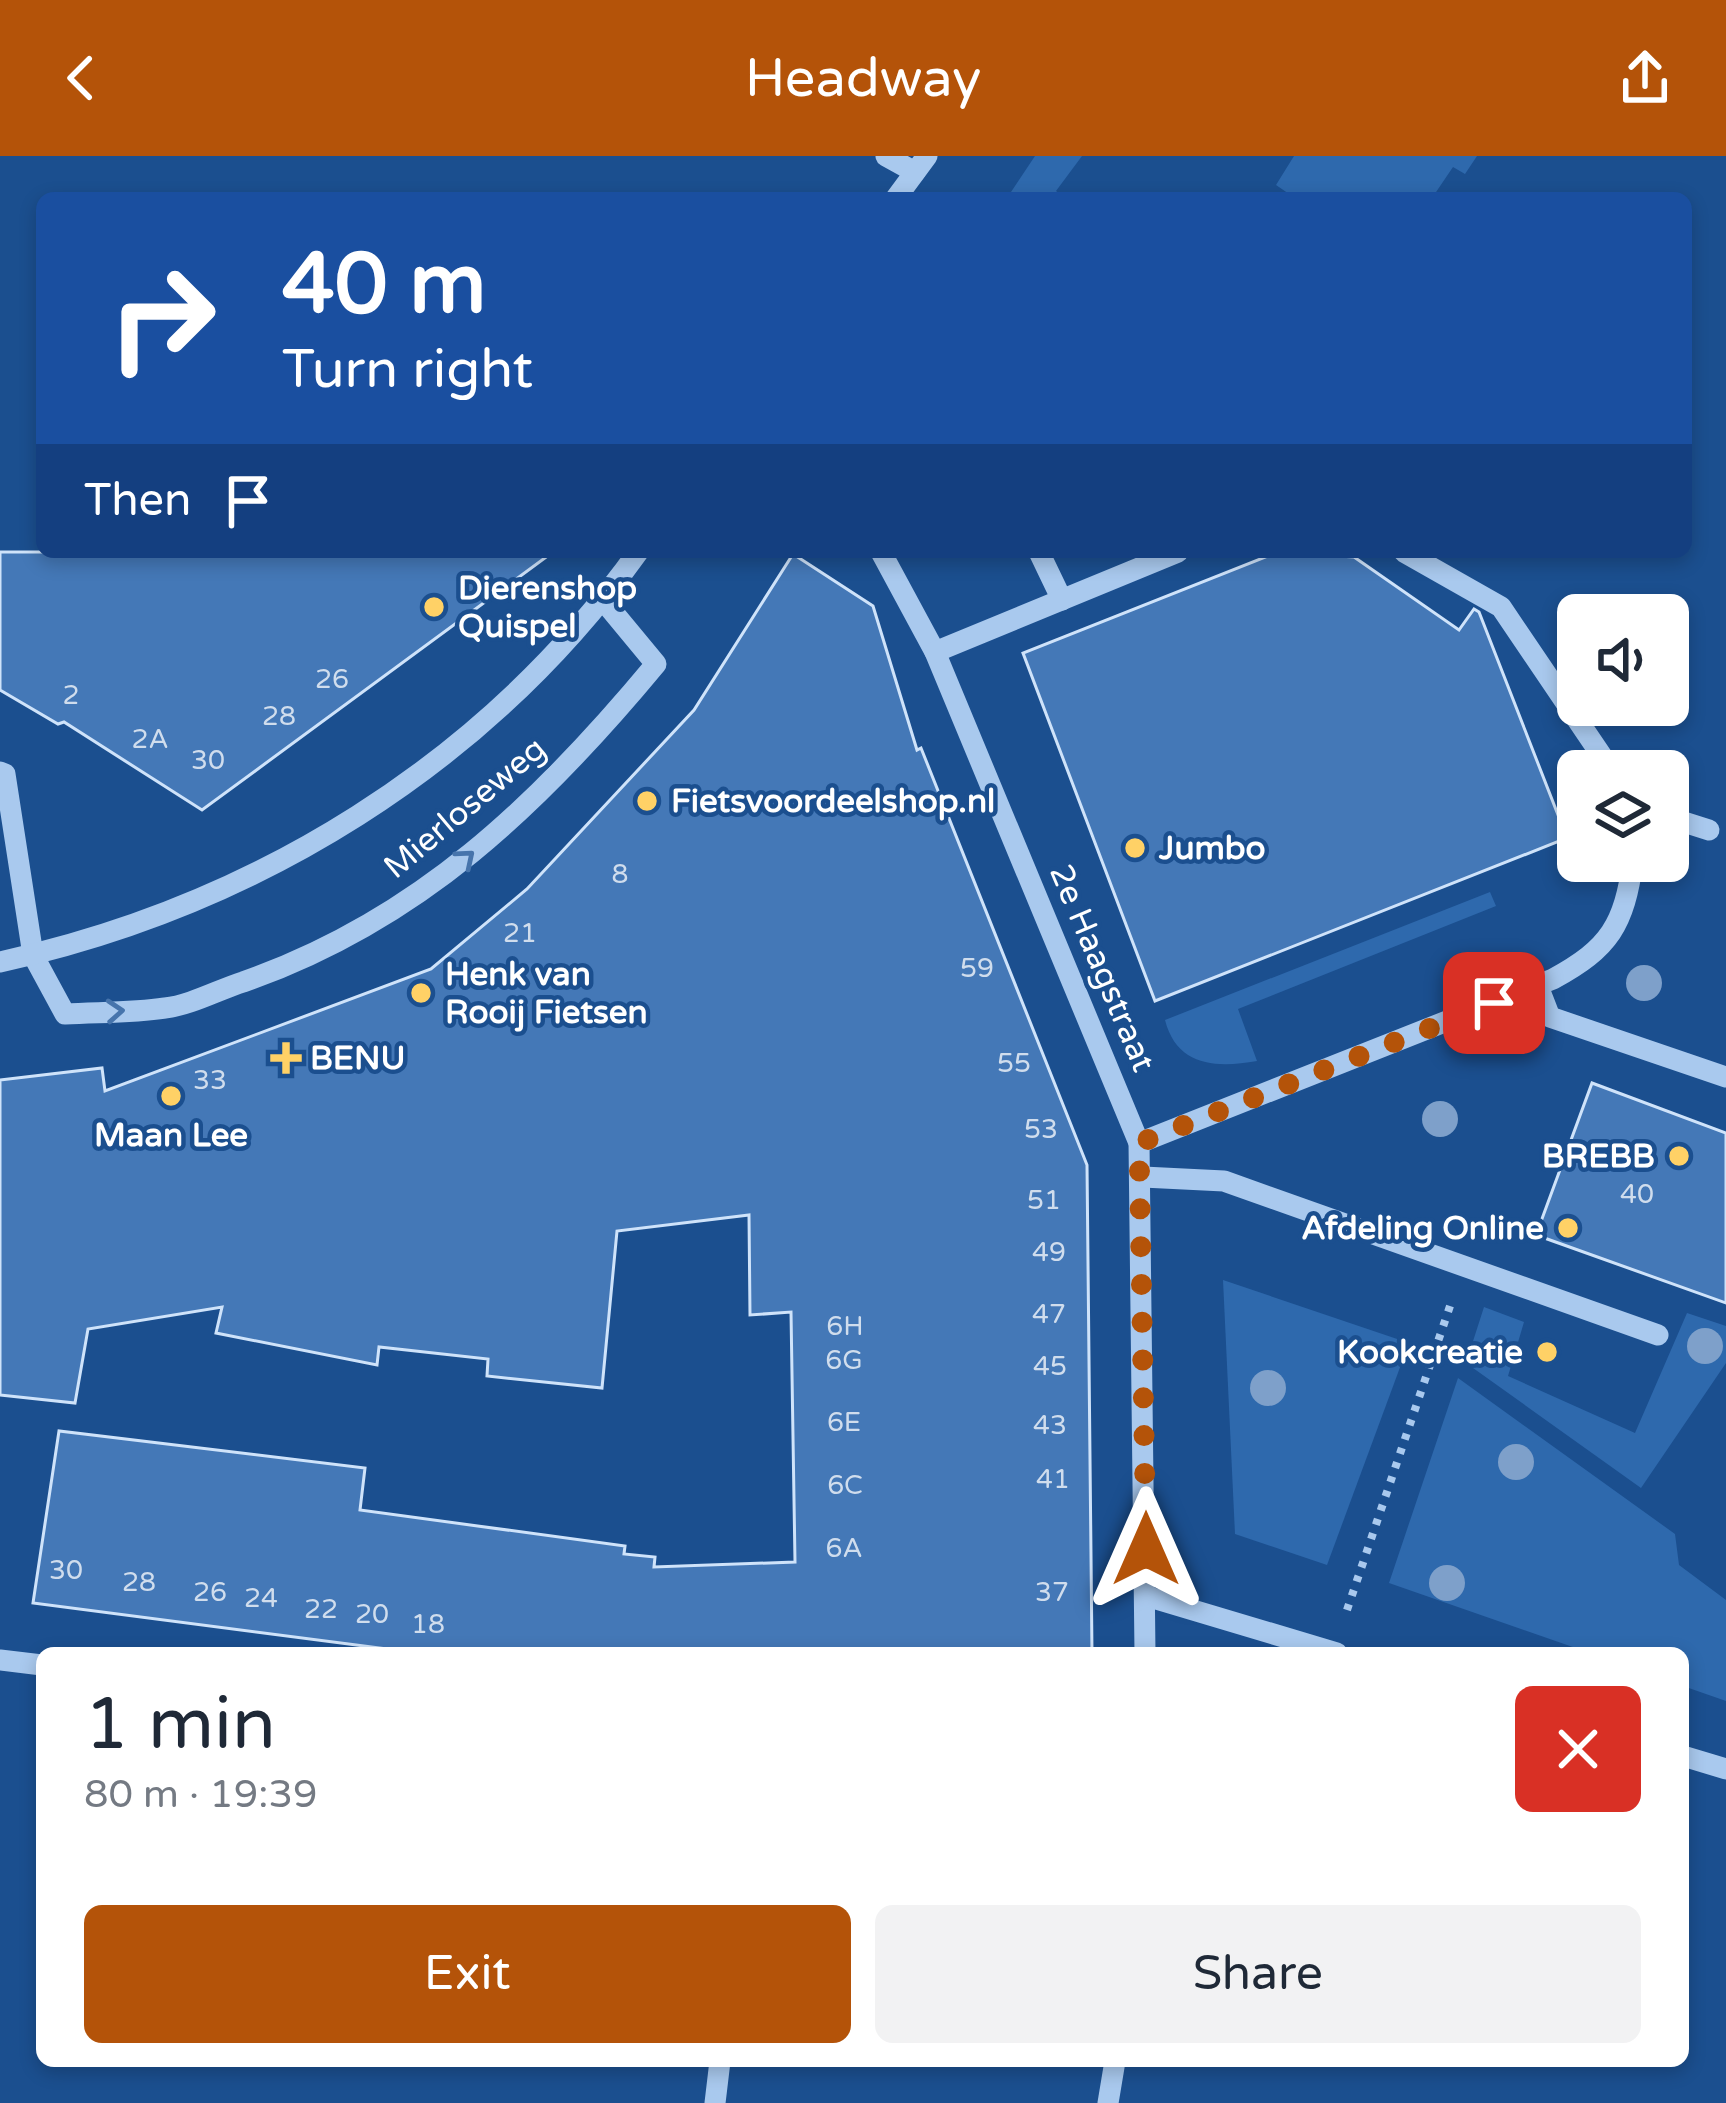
<!DOCTYPE html>
<meta charset="utf-8">
<style>
body{margin:0;font-family:"Varela Round",sans-serif;background:#f2f2f3;color:#1f2937;height:100vh;display:flex;flex-direction:column;font-size:45px;white-space:nowrap}
*{box-sizing:border-box;margin:0}
p{font-size:39px;color:#747a83}
.icon{flex:none;width:66px;height:66px;fill:none;stroke:currentColor;stroke-width:2;stroke-linecap:round;stroke-linejoin:round}
.map{position:relative;flex:1;overflow:hidden}
.panel{position:absolute;left:36px;top:1491px;width:1653px;height:420px;display:flex;flex-direction:column;background:#fff;border-radius:18px;box-shadow:0 6px 18px #0003}
.panel>*{flex:none}
.banner{position:absolute;left:36px;top:36px;width:1656px;height:366px;border-radius:18px;box-shadow:0 6px 18px #0003;background:#1a4fa0;color:#fff;overflow:hidden}
.controls{position:absolute;left:1557px;top:438px;display:grid;gap:24px}
.controls a{display:grid;place-items:center;width:132px;height:132px;border-radius:18px;background:#fff;box-shadow:0 6px 18px #0003;font-size:60px}
.pin{position:absolute;display:grid;place-items:center;width:102px;height:102px;color:#fff;margin:-51px;border-radius:24px;box-shadow:0 6px 18px #0006}
.me{position:absolute;width:132px;margin:-66px;rotate:0deg;stroke-linejoin:round;filter:drop-shadow(0 0 9px #0008)}
.turn{display:flex;align-items:center;gap:42px;height:252px;padding:0 48px;font-size:54px}
.turn .icon{width:156px;height:156px;stroke-width:2.5}
.turn b{display:block;font-size:84px;line-height:102px}
.then{display:flex;align-items:center;height:114px;padding:0 48px;background:#0003;gap:24px;font-size:45px}
.round{display:grid;place-items:center;flex:none;width:126px;height:126px;border-radius:18px;background:#f2f2f3}
.head{display:flex;align-items:center;justify-content:space-between;height:204px;padding:0 48px}
h1{font-size:72px;font-weight:600;line-height:90px}
.action{display:flex;gap:24px;margin-top:auto;padding:24px 48px}
.action a{flex:1;height:138px;border-radius:18px;background:#b45309;color:#fff;font-size:48px;font-weight:600;line-height:138px;text-align:center}
.action a+a{background:#f2f2f3;color:#1f2937}
header{display:flex;justify-content:space-between;align-items:center;height:156px;padding:0 48px;background:#b45309;color:#fff;font-size:54px;font-weight:600}
.map>svg:first-child{display:block}
</style>
<header><svg class="icon" aria-label="back" viewBox="0 0 24 24"><path d="M15 5l-7 7 7 7"/></svg>Headway<svg class="icon" aria-label="share" viewBox="0 0 24 24"><path d="M12 15V3M7 8l5-5 5 5M5 13v7h14v-7"/></svg></header>
<div class="map">
<svg width="1726" height="1947" viewBox="0 0 1726 1947">
<rect width="100%" height="100%" fill="#1b4f8f"/>
<g fill="#2e69ad">
<path d="M 1035,0 L 1082,0 L 1056,35 L 1065,42 L 1007,42 Z"/>
<path d="M 1294,0 L 1477,0 L 1465,18 L 1453,11 L 1432,42 L 1295,42 L 1276,29 Z"/>
<path d="M 1490,736 L 1496,750 L 1238,853 L 1257,905 C 1217,912 1177,911 1165,864 Z"/>
<path d="M 1223,1124 L 1409,1187 L 1327,1409 L 1235,1378 Z"/>
<path d="M 1484,1151 L 1524,1166 L 1508,1220 L 1635,1277 L 1687,1157 L 1726,1170 L 1726,1207 L 1641,1332 L 1466,1207 Z"/>
<path d="M 1458,1222 L 1675,1378 L 1679,1409 L 1726,1444 L 1726,1545 L 1683,1530 L 1683,1497 L 1590,1497 L 1389,1427 Z"/>
</g>
<g fill="#4478b7" stroke="#cfe3fa" stroke-width="3">
<path d="M 0,396 L 553,396 L 202,654 L 64,566 L 58,568 L 0,534 Z"/>
<path d="M 1278,396 L 1354,401 L 1459,474 L 1474,453 L 1479,456 L 1567,682 L 1155,845 L 1023,497 Z"/>
<path d="M 793,398 L 873,450 L 917,594 L 921,592 L 1087,1009 L 1092,1497 L 418,1497 L 33,1447 L 59,1275 L 365,1312 L 360,1354 L 625,1390 L 624,1398 L 655,1401 L 654,1411 L 795,1406 L 791,1156 L 750,1159 L 749,1059 L 617,1075 L 602,1232 L 487,1220 L 488,1203 L 379,1191 L 377,1209 L 216,1177 L 222,1151 L 88,1173 L 75,1247 L 0,1239 L 0,924 L 102,912 L 105,935 L 431,813 L 527,733 L 694,554 Z"/>
<path d="M 1592,927 L 1726,977 L 1726,1147 L 1536,1079 Z"/>
</g>
<g fill="none" stroke-linecap="round" stroke-linejoin="round">
<path stroke="#a9c9ee" stroke-width="8" stroke-dasharray="6 9" stroke-linecap="butt" d="M 1347,1454 L 1450,1150"/>
<g stroke="#a9c9ee" stroke-width="21">
<path d="M 886,0 L 915,16"/>
<path d="M 896,42 L 927,0"/>
<path d="M 881,396 L 935,496 L 1139,987 L 1145,1497"/>
<path d="M 1039,396 L 1062,444"/>
<path d="M 1404,396 L 1501,451 L 1612,615"/>
<path d="M 935,496 L 1178,396"/>
<path d="M 0,616 L 5,618 L 33,799 L 65,858 C 98,856 132,857 165,852 C 191,849 218,834 243,826 C 418,765 539,649 656,508 L 603,444"/>
<path d="M 1668,661 L 1709,674"/>
<path d="M 0,806 C 255,750 485,609 638,396"/>
<path d="M 1538,830 L 1550,861 L 1726,921"/>
<path d="M 1139,987 L 1553,823 C 1610,792 1624,769 1633,705"/>
<path d="M 1143,1021 L 1224,1025 L 1658,1179"/>
<path d="M 1146,1440 L 1337,1497"/>
<path d="M 0,1504 L 42,1509"/>
<path d="M 1683,1600 L 1726,1613"/>
<path d="M 715,1947 L 720,1905"/>
<path d="M 1108,1947 L 1115,1905"/>
</g>
</g>
<g fill="#7ea0ca">
<circle cx="1644" cy="827" r="18"/>
<circle cx="1440" cy="963" r="18"/>
<circle cx="1705" cy="1190" r="18"/>
<circle cx="1268" cy="1232" r="18"/>
<circle cx="1516" cy="1306" r="18"/>
<circle cx="1447" cy="1427" r="18"/>
</g>
<defs><path id="oneway-chevron" d="M-2-3.5L2.5 0L-2 3.5" fill="none" stroke-width="1.6" stroke-linecap="round" stroke-linejoin="round" transform="scale(3)"/></defs>
<g stroke="#4674ac">
<use href="#oneway-chevron" transform="translate(466 702) rotate(-40)"/>
<use href="#oneway-chevron" transform="translate(115 855) rotate(-4)"/>
</g>
<g fill="none" stroke-linecap="round" stroke-linejoin="round">
<path stroke="#b45309" stroke-width="21" stroke-dasharray="0 37.8" d="M 1146,1393 L 1139,987 L 1494,847"/>
</g>
<g fill="#ffd166" stroke="#1b4f8f" stroke-width="4.5">
<circle cx="434" cy="451" r="12"/>
<circle cx="647" cy="645" r="12"/>
<circle cx="1135" cy="692" r="12"/>
<circle cx="421" cy="837" r="12"/>
<path d="M280 884h12v12h12v12h-12v12h-12v-12h-12v-12h12z"/>
<circle cx="171" cy="940" r="12"/>
<circle cx="1679" cy="1000" r="12"/>
<circle cx="1568" cy="1072" r="12"/>
<circle cx="1547" cy="1196" r="12"/>
</g>
<g text-anchor="middle" dominant-baseline="central" stroke-width="9" stroke-linejoin="round" paint-order="stroke">
<g font-size="27" fill="#d0dded">
<text x="332" y="523">26</text>
<text x="71" y="539">2</text>
<text x="279" y="560">28</text>
<text x="150" y="583">2A</text>
<text x="208" y="604">30</text>
<text x="620" y="718">8</text>
<text x="520" y="777">21</text>
<text x="977" y="812">59</text>
<text x="1014" y="907">55</text>
<text x="210" y="924">33</text>
<text x="1041" y="973">53</text>
<text x="1637" y="1038">40</text>
<text x="1044" y="1044">51</text>
<text x="1049" y="1096">49</text>
<text x="1049" y="1158">47</text>
<text x="845" y="1170">6H</text>
<text x="844" y="1204">6G</text>
<text x="1050" y="1210">45</text>
<text x="844" y="1266">6E</text>
<text x="1050" y="1269">43</text>
<text x="1053" y="1323">41</text>
<text x="845" y="1329">6C</text>
<text x="844" y="1392">6A</text>
<text x="66" y="1414">30</text>
<text x="139" y="1426">28</text>
<text x="210" y="1436">26</text>
<text x="1052" y="1436">37</text>
<text x="261" y="1442">24</text>
<text x="321" y="1453">22</text>
<text x="372" y="1458">20</text>
<text x="428" y="1468">18</text>
</g>
<g font-size="33" font-weight="bold" fill="#fff" stroke="#1b4f8f" text-anchor="start">
<text x="458" y="432">Dierenshop<tspan x="458" dy="38">Quispel</tspan></text>
<text x="671" y="645">Fietsvoordeelshop.nl</text>
<text x="1159" y="692">Jumbo</text>
<text x="445" y="818">Henk van<tspan x="445" dy="38">Rooij Fietsen</tspan></text>
<text x="310" y="902">BENU</text>
<text x="171" y="979" text-anchor="middle">Maan Lee</text>
<text x="1655" y="1000" text-anchor="end">BREBB</text>
<text x="1544" y="1072" text-anchor="end">Afdeling Online</text>
<text x="1523" y="1196" text-anchor="end">Kookcreatie</text>
</g>
<g font-size="33" fill="#fff" stroke="#1b4f8f">
<text transform="translate(465 652) rotate(-40)">Mierloseweg</text>
<text transform="translate(1102 812) rotate(67)">2e Haagstraat</text>
</g>
</g>
</svg>
<div class="controls">
<a><svg class="icon" aria-label="sound" viewBox="0 0 24 24"><path d="M4 9h4l5-4v14l-5-4H4zM17 9q2 3 0 6"/></svg></a>
<a><svg class="icon" aria-label="layers" viewBox="0 0 24 24"><path d="M12 4l9 5-9 5-9-5zM3 14l9 5 9-5"/></svg></a>
</div>
<div class="pin" style="left:1494px;top:847px;background:#d93025"><svg class="icon" aria-label="arrive" viewBox="0 0 24 24"><path d="M6 21V4h12l-3 4 3 4H6"/></svg></div>
<svg class="me" style="left:1146px;top:1393px" viewBox="-20 -20 40 40"><path d="M0-17L14 15 0 8-14 15z" fill="#b45309" stroke="#fff" stroke-width="4"/></svg>
<div class="banner">
<div class="turn"><svg class="icon" aria-label="right" viewBox="0 0 24 24"><path d="M7 20v-9h11M14 6l5 5-5 5"/></svg><div><b>40 m</b>Turn right</div></div>
<div class="then">Then<svg class="icon" aria-label="arrive" viewBox="0 0 24 24"><path d="M6 21V4h12l-3 4 3 4H6"/></svg></div>
</div>
<section class="panel">
<div class="head"><div><h1>1 min</h1><p>80 m · 19:39</p></div><a class="round" style="background:#d93025;color:#fff"><svg class="icon" aria-label="close" viewBox="0 0 24 24"><path d="M6 6l12 12M18 6L6 18"/></svg></a></div>
<div class="action"><a>Exit</a><a>Share</a></div>
</section>
</div>
